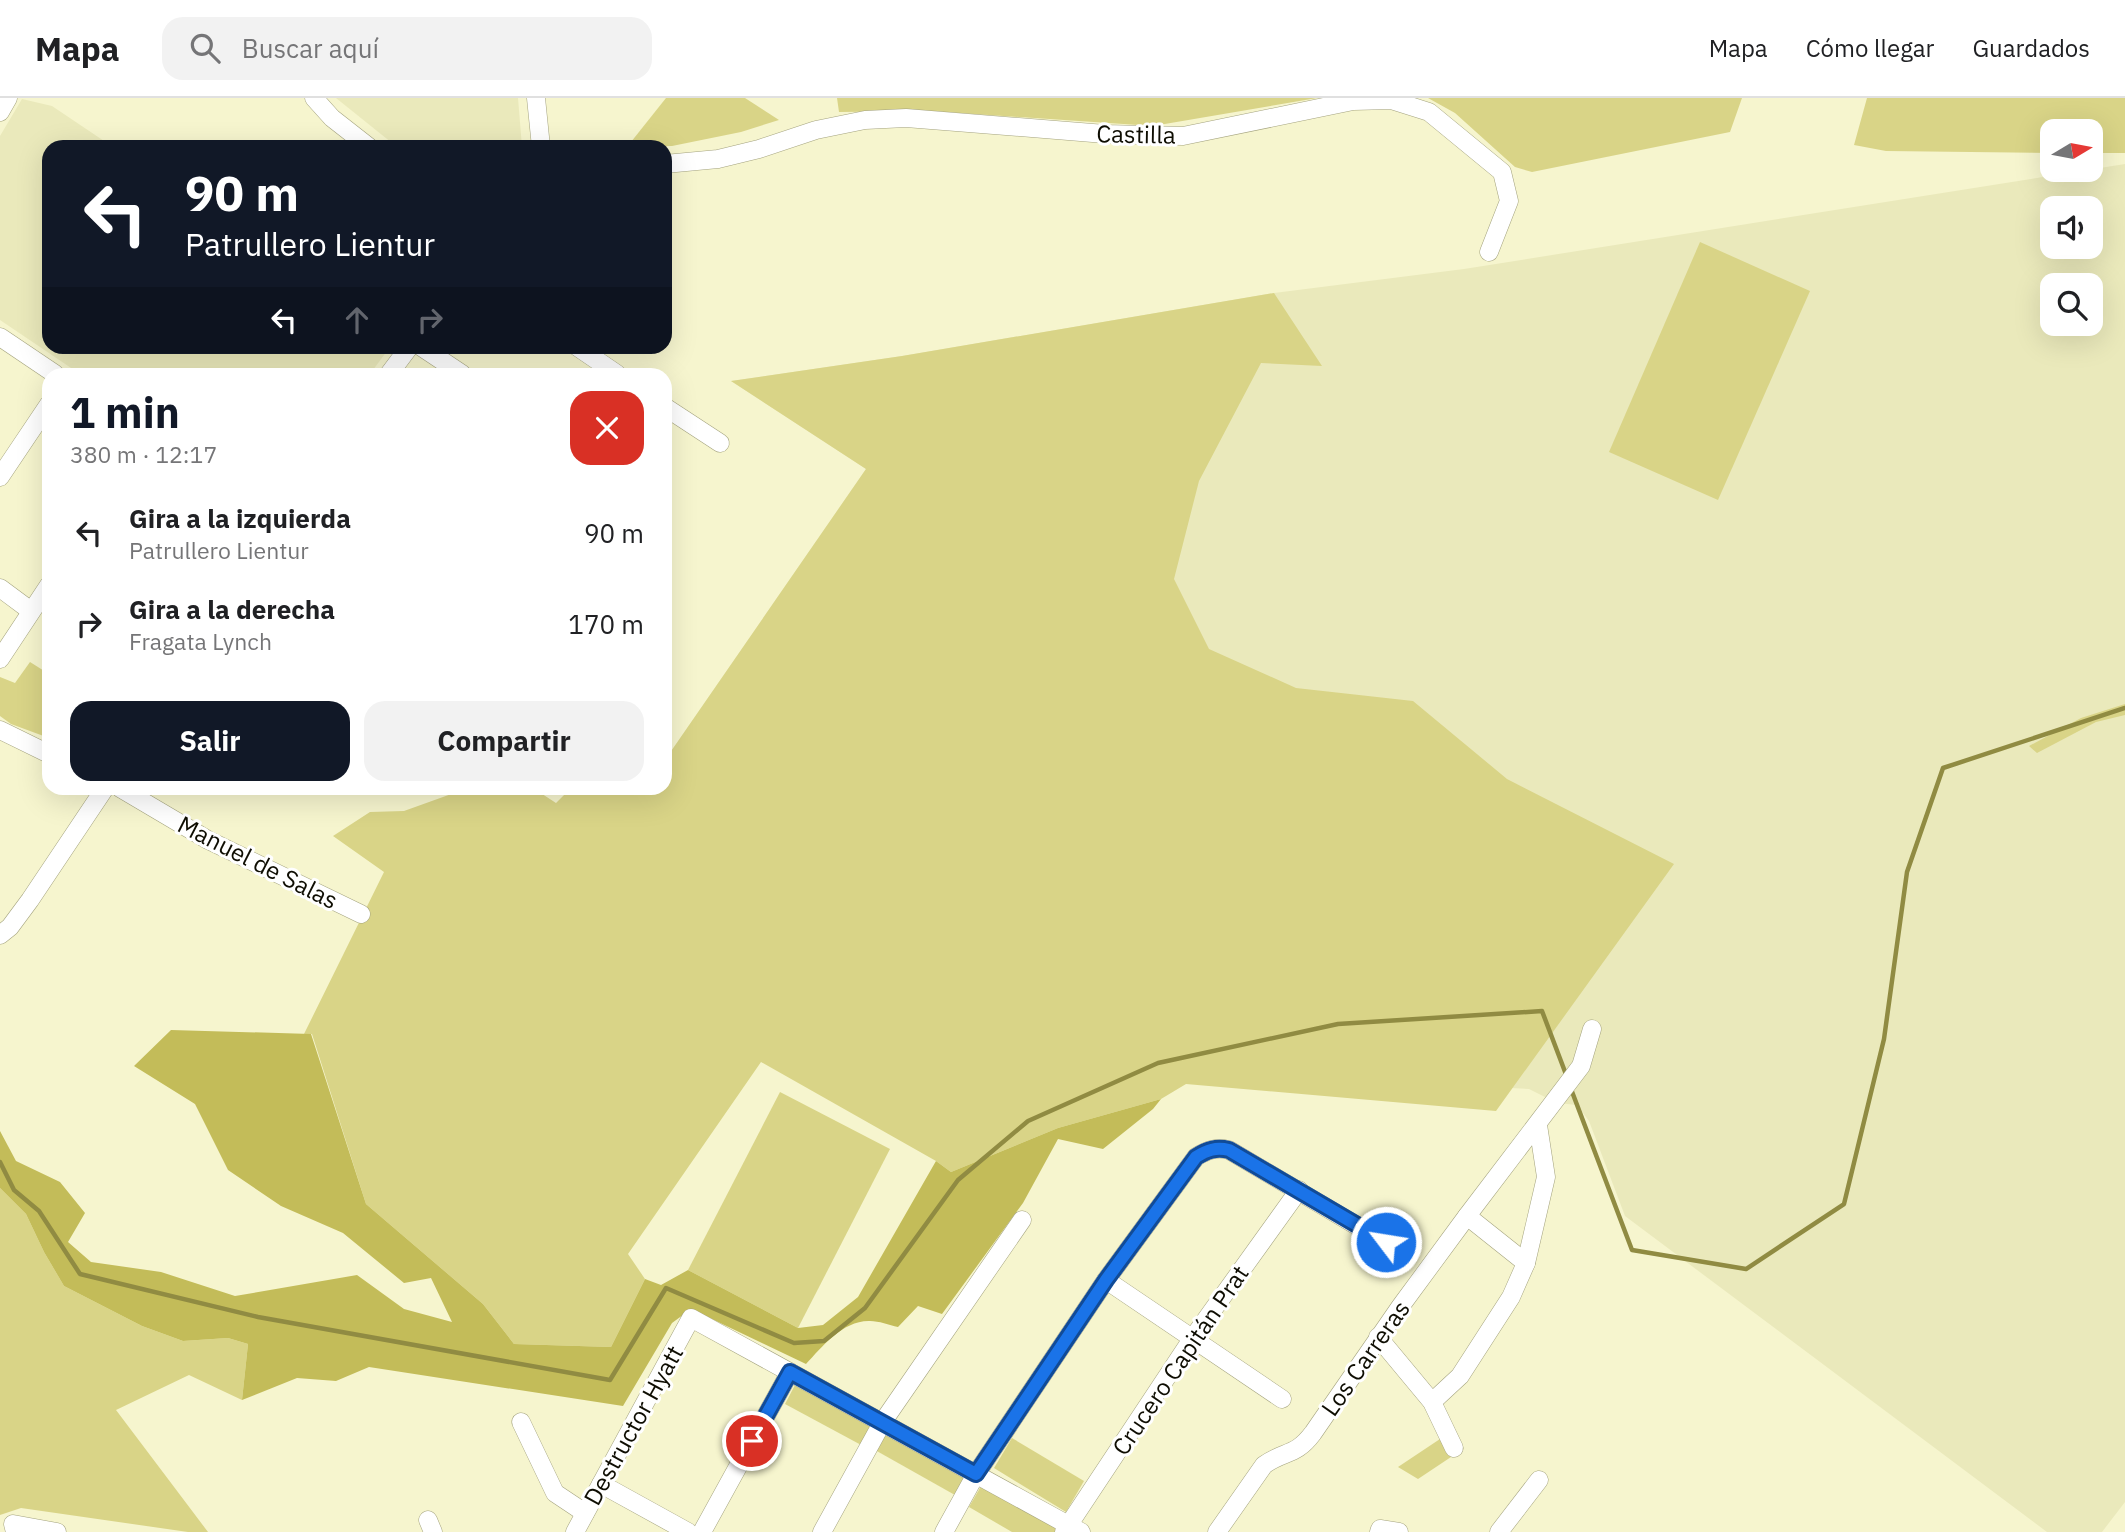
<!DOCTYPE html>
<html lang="es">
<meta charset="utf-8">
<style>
body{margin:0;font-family:"IBM Plex Sans",sans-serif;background:#f2f2f2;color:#202124;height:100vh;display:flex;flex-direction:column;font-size:26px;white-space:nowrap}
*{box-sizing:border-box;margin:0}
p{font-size:23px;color:#757577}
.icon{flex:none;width:38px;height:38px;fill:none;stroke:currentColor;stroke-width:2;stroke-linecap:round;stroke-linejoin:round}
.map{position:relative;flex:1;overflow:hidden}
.panel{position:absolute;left:42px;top:270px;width:630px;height:427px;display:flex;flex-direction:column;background:#fff;border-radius:21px;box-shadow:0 7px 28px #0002}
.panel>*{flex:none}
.banner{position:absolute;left:42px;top:42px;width:630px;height:214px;border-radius:21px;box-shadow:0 7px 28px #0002;background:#111827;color:#fff;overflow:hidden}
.needle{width:46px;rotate:80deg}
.controls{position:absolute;left:2040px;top:21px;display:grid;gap:14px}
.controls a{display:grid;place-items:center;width:63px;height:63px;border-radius:14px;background:#fff;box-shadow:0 7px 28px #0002;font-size:35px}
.pin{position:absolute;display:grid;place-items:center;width:60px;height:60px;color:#fff;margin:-30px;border:4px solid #fff;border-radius:50%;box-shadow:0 2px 7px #0007}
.me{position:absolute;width:77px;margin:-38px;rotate:301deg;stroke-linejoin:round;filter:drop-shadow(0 0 5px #0008)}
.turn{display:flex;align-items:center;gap:24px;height:147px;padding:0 28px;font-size:32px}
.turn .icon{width:91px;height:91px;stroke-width:2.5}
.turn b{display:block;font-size:49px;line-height:60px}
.lanes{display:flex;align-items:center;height:66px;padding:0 28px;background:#0003;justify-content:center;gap:35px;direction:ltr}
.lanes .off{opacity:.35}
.round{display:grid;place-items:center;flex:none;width:74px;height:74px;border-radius:21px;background:#f2f2f2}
.summary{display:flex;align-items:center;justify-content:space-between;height:119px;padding:0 28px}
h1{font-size:42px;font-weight:800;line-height:52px;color:#111827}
.primary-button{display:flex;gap:14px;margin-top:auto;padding:14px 28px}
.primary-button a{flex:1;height:80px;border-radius:21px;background:#111827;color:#fff;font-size:28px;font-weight:800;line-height:80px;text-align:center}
.primary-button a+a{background:#f2f2f2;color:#202124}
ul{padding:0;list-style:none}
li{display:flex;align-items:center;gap:21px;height:91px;padding:0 28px}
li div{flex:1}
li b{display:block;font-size:26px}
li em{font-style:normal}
header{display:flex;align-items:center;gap:42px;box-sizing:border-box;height:98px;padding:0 35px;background:#fff;border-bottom:2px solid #e0e0e0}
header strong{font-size:33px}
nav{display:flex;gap:38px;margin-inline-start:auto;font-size:24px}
.search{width:490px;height:63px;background:#f2f2f2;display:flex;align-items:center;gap:18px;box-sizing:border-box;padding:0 24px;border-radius:21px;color:#757577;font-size:26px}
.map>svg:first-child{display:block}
</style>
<header>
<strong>Mapa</strong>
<div class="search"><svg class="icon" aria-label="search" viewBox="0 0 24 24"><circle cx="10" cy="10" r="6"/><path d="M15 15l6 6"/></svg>Buscar aquí</div>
<nav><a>Mapa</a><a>Cómo llegar</a><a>Guardados</a></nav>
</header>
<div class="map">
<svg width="2125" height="1434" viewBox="0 0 2125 1434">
<rect width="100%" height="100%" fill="#f6f5ce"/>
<g fill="#eae9bb" fill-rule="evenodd">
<path d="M 336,0 L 518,0 L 522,49 L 397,49 Z"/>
<path d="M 22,1 L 52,8 L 113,49 L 49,49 L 49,248 L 390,249 L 370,276 L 80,276 L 0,222 L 0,38 Z"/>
<path d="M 2125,66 L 2125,1404 L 2102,1434 L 2047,1434 L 1625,1118 L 1589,1023 L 1577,1007 L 1557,1005 L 1529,991 L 703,950 L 665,690 L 665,662 L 866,371 L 731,283 L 902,258 L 1274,195 L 1464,171 ZM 2053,110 L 2091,110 L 2091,149 L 2053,149 ZM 2053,187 L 2091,187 L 2091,226 L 2053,226 Z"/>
</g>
<g fill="#d9d487">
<path d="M 666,0 L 745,0 L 779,22 L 741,34 L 672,48 L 627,49 Z"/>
<path d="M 837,0 L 1317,0 L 1153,28 L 930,13 L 839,14 Z"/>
<path d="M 1428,0 L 1742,0 L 1730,34 L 1532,74 L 1515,69 L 1455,15 Z"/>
<path d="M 1867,0 L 2125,0 L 2125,55 L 2091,55 L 2091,33 L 2053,33 L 2053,55 L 1886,53 L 1854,47 Z"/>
<path d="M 1700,144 L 1810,193 L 1718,402 L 1609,354 Z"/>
<path d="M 1274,195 L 1322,268 L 1261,265 L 1199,383 L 1174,481 L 1209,551 L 1296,590 L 1413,603 L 1507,681 L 1674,766 L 1496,1013 L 1186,986 L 1161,1001 L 1058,1030 L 951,1074 L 936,1063 L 761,964 L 628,1156 L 645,1181 L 611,1249 L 514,1246 L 483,1206 L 366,1106 L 312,936 L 304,936 L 384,774 L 333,738 L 370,714 L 404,713 L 468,690 L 533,690 L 556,705 L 571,690 L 665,690 L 665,662 L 866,371 L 731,283 L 902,258 Z"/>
<path d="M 30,564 L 49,576 L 49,640 L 11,626 L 0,618 L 0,579 L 15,585 Z"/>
<path d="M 2125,606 L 2125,617 L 2096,624 L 2037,655 L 2029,648 L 2081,620 Z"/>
<path d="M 780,994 L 890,1051 L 798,1230 L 688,1172 Z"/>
<path d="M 0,1090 L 26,1116 L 44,1154 L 64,1188 L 142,1228 L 183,1243 L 228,1240 L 248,1246 L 242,1302 L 189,1277 L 116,1312 L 208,1434 L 188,1434 L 21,1410 L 0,1417 Z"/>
<path d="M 795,1287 L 873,1329 L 863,1348 L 785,1306 Z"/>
<path d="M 886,1331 L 974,1379 L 962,1401 L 875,1352 Z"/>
<path d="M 1012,1340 L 1084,1383 L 1066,1414 L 994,1370 Z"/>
<path d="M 1440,1341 L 1451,1359 L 1418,1381 L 1398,1369 Z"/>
<path d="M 984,1383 L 1060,1428 L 1057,1434 L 1012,1434 L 969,1409 Z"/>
</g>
<path fill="#c3bc59" d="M 171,932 L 311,936 L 366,1106 L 483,1206 L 514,1246 L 611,1249 L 645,1181 L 661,1187 L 688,1172 L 798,1230 L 823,1227 L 858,1199 L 936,1063 L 951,1074 L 1058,1030 L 1161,1001 L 1153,1011 L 1103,1051 L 1058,1041 L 1023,1105 L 942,1216 L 918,1208 L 898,1229 C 889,1227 879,1223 870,1223 C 843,1222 822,1249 806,1266 L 691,1211 L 672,1225 L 623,1308 L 369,1269 L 336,1283 L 297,1280 L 242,1302 L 248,1246 L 228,1240 L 183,1243 L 142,1228 L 64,1188 L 44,1154 L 26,1116 L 0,1090 L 0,1033 L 16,1063 L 60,1084 L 85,1115 L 68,1144 L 91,1164 L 161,1174 L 235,1198 L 357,1177 L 404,1211 L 452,1224 L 431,1180 L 404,1185 L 343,1135 L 281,1108 L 228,1072 L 195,1006 L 134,968 Z"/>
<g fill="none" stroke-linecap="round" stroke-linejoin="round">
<g stroke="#908b42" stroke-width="4.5">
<path d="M 1571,991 L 1632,1152 L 1746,1171 L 1844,1106 L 1884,941 L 1907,774 L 1943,670 L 2125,610"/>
<path d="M 0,1064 L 14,1092 L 39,1113 L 80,1176 L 258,1219 L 610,1282 L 666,1190 L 794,1245 L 824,1243 L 865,1210 L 958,1082 L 1028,1023 L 1158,965 L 1338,926 L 1542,913 L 1567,979"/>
</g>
<defs>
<g id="minor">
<path d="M 314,0 L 332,20 L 369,49"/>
<path d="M 536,0 L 541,49"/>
<path d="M 0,14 L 8,0"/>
<path d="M 665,66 L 718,61 L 759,51 L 816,32 L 865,22 L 906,20 L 1105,36 L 1183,38 L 1353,3 L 1391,2 L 1429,14 L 1502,74 L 1509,103 L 1489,154"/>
<path d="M 0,239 L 55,276"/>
<path d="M 420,248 L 462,276"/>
<path d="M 576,248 L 617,276"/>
<path d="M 389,276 L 410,248"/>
<path d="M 665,309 L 720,345"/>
<path d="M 0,379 L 49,306"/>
<path d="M 0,490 L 31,513"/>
<path d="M 0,561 L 49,487"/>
<path d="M 0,632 L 49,656"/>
<path d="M 120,690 L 208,742 L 361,816"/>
<path d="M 0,837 L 10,829 L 30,802 L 105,690"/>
<path d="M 1467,1118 L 1526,1165"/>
<path d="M 1106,1182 L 1282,1301"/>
<path d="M 1378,1239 L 1432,1304 L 1454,1350"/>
<path d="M 1432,1304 L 1460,1278 L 1511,1199 L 1526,1165 L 1546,1079 L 1538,1027"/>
<path d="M 521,1324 L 555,1395 L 585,1415"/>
<path d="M 601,1386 L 688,1434"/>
<path d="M 428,1422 L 433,1434"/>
<path d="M 15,1434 L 13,1426 L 57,1434"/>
<path d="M 575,1434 L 691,1220 L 1081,1434"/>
<path d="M 702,1434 L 790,1274"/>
<path d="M 822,1434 L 882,1325 L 1022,1122"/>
<path d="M 944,1434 L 976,1376 L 1106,1182 L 1196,1059 C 1207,1052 1216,1049 1229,1052 L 1386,1145"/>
<path d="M 1064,1434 L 1192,1241 L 1299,1092"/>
<path d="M 1217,1434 L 1264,1367 C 1285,1352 1295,1359 1313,1335 L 1400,1209 L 1467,1118 L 1581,968 L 1592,931"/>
<path d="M 1379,1434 L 1380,1431 L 1399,1434"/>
<path d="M 1499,1434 L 1539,1382"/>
</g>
</defs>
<use href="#minor" stroke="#a4a37f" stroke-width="19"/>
<use href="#minor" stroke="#fff" stroke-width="18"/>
</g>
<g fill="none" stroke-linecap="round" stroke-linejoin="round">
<defs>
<path id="route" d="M 752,1343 L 790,1274 L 976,1376 L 1106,1182 L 1196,1059 C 1207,1052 1216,1049 1229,1052 L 1386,1144"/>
</defs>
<use href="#route" stroke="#114b97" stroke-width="18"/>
<use href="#route" stroke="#1a73e8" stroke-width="12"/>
</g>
<g text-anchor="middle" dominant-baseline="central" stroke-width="6" stroke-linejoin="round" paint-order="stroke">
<g font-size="24" fill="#0e0d02" stroke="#fff">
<text transform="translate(1136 36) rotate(1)">Castilla</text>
<text transform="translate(258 764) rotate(27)">Manuel de Salas</text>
<text transform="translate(1365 1260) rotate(-55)">Los Carreras</text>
<text transform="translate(1180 1262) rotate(-56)">Crucero Capitán Prat</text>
<text transform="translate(633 1327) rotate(-61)">Destructor Hyatt</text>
</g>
</g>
</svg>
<div class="controls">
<a><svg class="needle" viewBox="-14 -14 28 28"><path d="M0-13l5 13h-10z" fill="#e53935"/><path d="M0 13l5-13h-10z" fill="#757577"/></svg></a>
<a><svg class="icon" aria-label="sound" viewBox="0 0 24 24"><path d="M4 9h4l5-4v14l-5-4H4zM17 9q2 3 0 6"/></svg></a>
<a><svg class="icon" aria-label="search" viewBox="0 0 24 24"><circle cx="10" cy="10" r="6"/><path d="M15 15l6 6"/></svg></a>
</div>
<div class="pin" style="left:752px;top:1343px;background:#d93025"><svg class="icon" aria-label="arrive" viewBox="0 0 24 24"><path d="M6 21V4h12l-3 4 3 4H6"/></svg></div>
<svg class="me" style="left:1386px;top:1144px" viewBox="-20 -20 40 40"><circle r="17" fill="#1a73e8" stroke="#fff" stroke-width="3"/><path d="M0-11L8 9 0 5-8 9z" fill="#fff"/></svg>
<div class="banner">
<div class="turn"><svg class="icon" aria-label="left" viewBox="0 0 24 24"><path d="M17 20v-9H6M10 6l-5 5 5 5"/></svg><div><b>90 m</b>Patrullero Lientur</div></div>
<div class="lanes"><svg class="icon" aria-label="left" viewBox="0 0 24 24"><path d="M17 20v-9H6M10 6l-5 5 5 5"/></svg><svg class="icon off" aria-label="ahead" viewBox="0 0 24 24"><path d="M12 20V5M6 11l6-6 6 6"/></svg><svg class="icon off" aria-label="right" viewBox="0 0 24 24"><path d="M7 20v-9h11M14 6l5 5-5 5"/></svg></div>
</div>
<section class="panel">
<div class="summary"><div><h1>1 min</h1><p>380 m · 12:17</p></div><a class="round" style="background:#d93025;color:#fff"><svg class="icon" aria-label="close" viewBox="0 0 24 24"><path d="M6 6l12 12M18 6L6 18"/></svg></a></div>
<ul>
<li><svg class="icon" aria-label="left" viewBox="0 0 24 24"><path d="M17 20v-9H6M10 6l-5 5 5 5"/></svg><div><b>Gira a la izquierda</b><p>Patrullero Lientur</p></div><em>90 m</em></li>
<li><svg class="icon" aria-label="right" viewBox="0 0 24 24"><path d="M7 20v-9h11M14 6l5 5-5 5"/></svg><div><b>Gira a la derecha</b><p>Fragata Lynch</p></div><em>170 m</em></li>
</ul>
<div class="primary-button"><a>Salir</a><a>Compartir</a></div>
</section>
</div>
